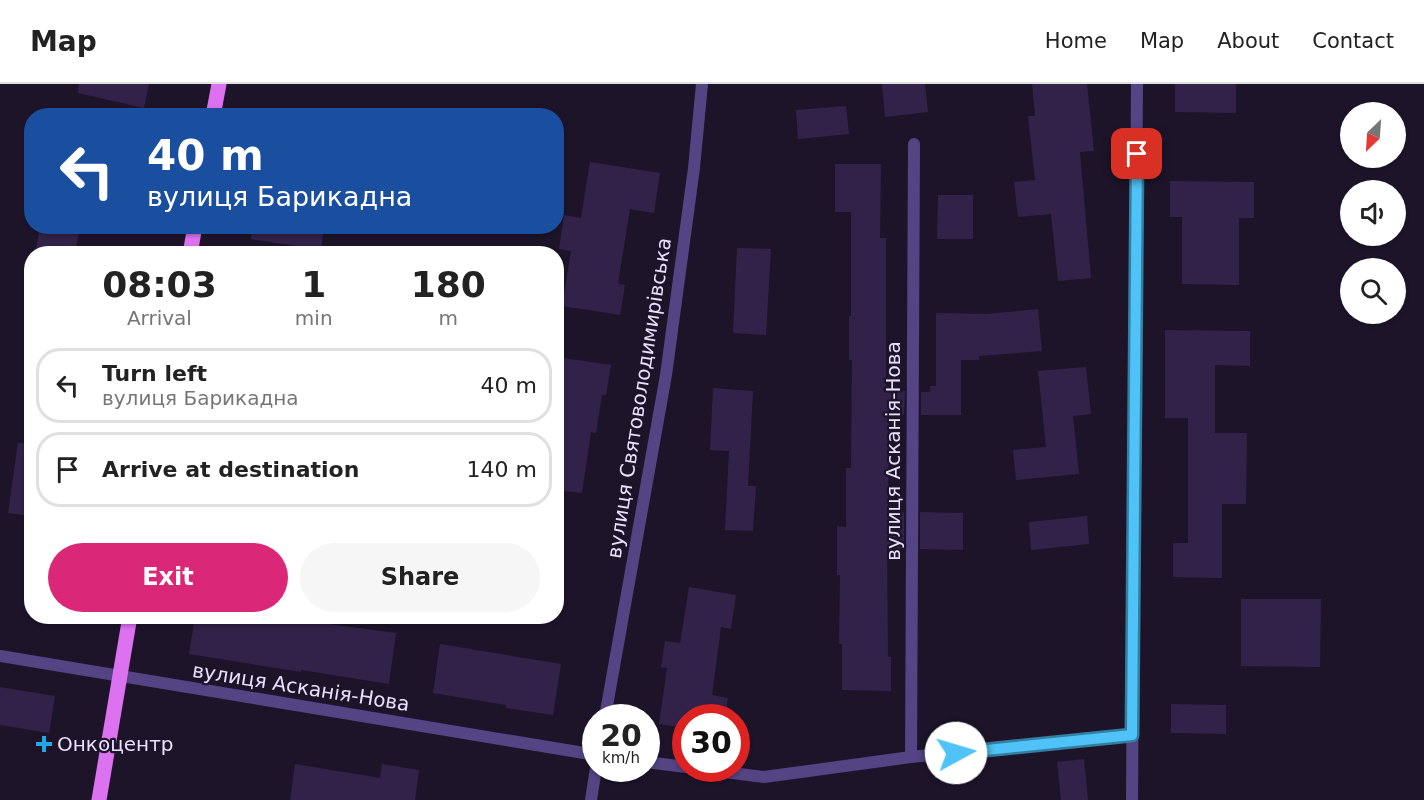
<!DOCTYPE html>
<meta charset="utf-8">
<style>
body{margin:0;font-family:"DejaVu Sans",sans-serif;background:#f6f6f6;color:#222;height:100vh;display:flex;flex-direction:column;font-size:22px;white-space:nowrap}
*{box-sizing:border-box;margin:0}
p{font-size:20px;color:#767676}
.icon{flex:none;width:33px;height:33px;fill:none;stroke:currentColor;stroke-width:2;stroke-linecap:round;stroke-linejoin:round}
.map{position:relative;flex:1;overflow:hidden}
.details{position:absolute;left:24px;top:162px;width:540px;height:378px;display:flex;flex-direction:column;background:#fff;border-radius:24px;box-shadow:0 2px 4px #0004}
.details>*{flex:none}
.top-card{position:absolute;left:24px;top:24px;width:540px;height:126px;border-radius:24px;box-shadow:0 2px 4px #0004;background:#1a4fa0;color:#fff;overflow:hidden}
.needle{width:39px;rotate:205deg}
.controls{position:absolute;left:1340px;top:18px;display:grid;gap:12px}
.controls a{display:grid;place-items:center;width:66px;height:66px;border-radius:50%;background:#fff;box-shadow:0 2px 4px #0004;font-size:30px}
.speed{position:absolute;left:582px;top:620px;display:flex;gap:12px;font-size:30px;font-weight:700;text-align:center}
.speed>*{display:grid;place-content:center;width:78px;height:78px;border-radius:50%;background:#fff;box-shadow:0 2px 4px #0004;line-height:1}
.speed small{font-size:15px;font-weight:400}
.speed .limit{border:9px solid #d22;background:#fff;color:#111}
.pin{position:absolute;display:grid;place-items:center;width:51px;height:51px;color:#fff;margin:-26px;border-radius:12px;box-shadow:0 3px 9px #0006}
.me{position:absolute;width:66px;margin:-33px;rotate:84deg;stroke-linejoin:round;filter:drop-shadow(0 0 4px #0008)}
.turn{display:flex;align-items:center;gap:21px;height:126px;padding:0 24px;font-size:27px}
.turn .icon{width:78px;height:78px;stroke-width:2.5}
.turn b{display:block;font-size:42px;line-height:51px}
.eta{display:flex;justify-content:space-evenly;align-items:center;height:102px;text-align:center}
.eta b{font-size:36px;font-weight:700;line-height:42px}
.action{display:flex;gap:12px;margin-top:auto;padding:12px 24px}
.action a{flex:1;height:69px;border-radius:36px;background:#db2777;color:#fff;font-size:24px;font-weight:700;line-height:69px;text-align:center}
.action a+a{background:#f6f6f6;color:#222}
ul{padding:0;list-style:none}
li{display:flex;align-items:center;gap:18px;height:75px;margin:0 12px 9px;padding:0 12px;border:3px solid #e0e0e0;border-radius:24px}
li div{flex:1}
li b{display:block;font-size:22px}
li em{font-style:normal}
header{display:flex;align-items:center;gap:36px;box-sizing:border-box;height:84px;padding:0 30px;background:#fff;border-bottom:2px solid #e0e0e0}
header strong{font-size:28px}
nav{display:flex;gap:33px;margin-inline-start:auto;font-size:21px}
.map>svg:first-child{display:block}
</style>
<header>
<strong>Map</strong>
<nav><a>Home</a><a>Map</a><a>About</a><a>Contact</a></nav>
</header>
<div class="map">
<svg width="1424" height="716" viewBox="0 0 1424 716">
<rect width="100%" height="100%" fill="#1d142a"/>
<g fill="#322249">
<path d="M 79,0 L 149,0 L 144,24 L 78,9 Z"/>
<path d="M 882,0 L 925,0 L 928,28 L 885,33 Z"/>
<path d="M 1032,0 L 1087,0 L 1094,67 L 1080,68 L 1091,194 L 1058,197 L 1051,130 L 1018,133 L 1014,98 L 1035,96 L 1028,32 L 1035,32 Z"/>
<path d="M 1175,0 L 1236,0 L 1236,29 L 1175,28 Z"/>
<path d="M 846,22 L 849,50 L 798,55 L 796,26 Z"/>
<path d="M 590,78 L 660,89 L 654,129 L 630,125 L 618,200 L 625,201 L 620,231 L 562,222 L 571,167 L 559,165 L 564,131 L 581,134 Z"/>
<path d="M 835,80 L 881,80 L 880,154 L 886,154 L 886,307 L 905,307 L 904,331 L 889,331 L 888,428 L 904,428 L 904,465 L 887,465 L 888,573 L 891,573 L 891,607 L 842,606 L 842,560 L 839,560 L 840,491 L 837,491 L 837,442 L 846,443 L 846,384 L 851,384 L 852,276 L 849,276 L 849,232 L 851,232 L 851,128 L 835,128 Z"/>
<path d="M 1170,97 L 1254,98 L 1254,134 L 1239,134 L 1239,201 L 1182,200 L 1182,133 L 1170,133 Z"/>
<path d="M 938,111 L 973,111 L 973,155 L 937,155 Z"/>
<path d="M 40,142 L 80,142 L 75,170 L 35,170 Z"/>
<path d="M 252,142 L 324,142 L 321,166 L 251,155 Z"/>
<path d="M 737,164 L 771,165 L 766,251 L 733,249 Z"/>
<path d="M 1038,225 L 1042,267 L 979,272 L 979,276 L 961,276 L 961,331 L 921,331 L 921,308 L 930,308 L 930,302 L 936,302 L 936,229 L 987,230 Z"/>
<path d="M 1165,246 L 1250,247 L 1250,282 L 1215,281 L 1215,349 L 1247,349 L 1246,420 L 1222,420 L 1222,494 L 1173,493 L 1173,459 L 1188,459 L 1188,334 L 1165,334 Z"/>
<path d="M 556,273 L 611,281 L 606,311 L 602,311 L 596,349 L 591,348 L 582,409 L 556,406 Z"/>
<path d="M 1086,283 L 1091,330 L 1073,332 L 1079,390 L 1016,396 L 1013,366 L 1046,363 L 1038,287 Z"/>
<path d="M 713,304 L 753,307 L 748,402 L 756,402 L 753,447 L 725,446 L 729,367 L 710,366 Z"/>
<path d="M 18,359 L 32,360 L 32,432 L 8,429 Z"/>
<path d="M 920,428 L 963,429 L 963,466 L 920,465 Z"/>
<path d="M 1087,432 L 1089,460 L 1031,466 L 1029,438 Z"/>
<path d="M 689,503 L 736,511 L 731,545 L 721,543 L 712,611 L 728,614 L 725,633 L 686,633 L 686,644 L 659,640 L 667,584 L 661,583 L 665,557 L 680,559 Z"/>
<path d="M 1241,515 L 1321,515 L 1320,583 L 1241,582 Z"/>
<path d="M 195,532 L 269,532 L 396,549 L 389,600 L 301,586 L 301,588 L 189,570 Z"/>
<path d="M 440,560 L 561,580 L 553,631 L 506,624 L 506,621 L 433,609 Z"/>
<path d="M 0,603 L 55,612 L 49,649 L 0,641 Z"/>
<path d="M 1171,620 L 1226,621 L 1226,650 L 1171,649 Z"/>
<path d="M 1084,675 L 1088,716 L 1061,716 L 1057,678 Z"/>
<path d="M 295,680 L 380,694 L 382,680 L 419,686 L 415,716 L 290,716 Z"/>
</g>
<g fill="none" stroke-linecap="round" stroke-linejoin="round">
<g stroke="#544484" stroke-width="12">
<path d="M 0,572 L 596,671"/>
<path d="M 605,633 L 666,291 L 694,84 L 702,0"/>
<path d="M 911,673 L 914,60"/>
<path d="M 646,678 L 686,683"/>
<path d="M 693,684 L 764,693 L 911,673 L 1132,651"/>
<path d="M 591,716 L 596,684"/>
<path d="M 1132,716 L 1137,0"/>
</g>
<g stroke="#dd72f1" stroke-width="15">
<path d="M 213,32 L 219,0"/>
<path d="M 190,170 L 195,142"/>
<path d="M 99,716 L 130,532"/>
</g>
</g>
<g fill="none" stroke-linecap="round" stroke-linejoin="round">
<defs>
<path id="route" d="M 956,669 L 1132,651 L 1137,70"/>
</defs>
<use href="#route" stroke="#337fa1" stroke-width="15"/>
<use href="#route" stroke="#4fc3f7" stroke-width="10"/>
</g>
<path fill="#1fa9e9" stroke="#1d142a" stroke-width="2" d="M41 651h6v6h6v6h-6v6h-6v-6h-6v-6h6z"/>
<g text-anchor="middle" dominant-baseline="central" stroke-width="4.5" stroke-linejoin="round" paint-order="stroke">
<g font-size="20" fill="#e9e0fc" stroke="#1d142a">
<text transform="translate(639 314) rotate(-81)">вулиця Святоволодимирівська</text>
<text transform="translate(893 367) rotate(-90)">вулиця Асканія-Нова</text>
<text transform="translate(301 603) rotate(9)">вулиця Асканія-Нова</text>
</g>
<g font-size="20" fill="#e9e0fc" stroke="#1d142a" text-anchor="start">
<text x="57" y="660">Онкоцентр</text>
</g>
</g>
</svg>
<div class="controls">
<a><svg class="needle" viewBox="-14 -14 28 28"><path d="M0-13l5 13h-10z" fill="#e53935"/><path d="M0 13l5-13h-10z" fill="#767676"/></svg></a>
<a><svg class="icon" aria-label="sound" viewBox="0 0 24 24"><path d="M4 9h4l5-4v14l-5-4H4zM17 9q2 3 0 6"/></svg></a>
<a><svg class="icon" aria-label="search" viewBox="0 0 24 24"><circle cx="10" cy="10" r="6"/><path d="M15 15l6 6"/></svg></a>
</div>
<div class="speed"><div>20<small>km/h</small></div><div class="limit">30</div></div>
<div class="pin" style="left:1137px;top:70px;background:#d93025"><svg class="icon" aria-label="arrive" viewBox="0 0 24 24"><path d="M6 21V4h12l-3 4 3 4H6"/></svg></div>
<svg class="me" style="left:956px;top:669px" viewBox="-20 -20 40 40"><circle r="19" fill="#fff"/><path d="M0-13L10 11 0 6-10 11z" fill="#4fc3f7"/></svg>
<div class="top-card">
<div class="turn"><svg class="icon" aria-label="left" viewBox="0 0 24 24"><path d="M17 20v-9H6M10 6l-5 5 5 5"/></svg><div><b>40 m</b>вулиця Барикадна</div></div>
</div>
<section class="details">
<div class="eta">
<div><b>08:03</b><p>Arrival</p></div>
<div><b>1</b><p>min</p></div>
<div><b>180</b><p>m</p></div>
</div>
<ul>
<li><svg class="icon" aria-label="left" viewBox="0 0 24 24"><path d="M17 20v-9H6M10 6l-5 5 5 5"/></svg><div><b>Turn left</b><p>вулиця Барикадна</p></div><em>40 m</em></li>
<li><svg class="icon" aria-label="arrive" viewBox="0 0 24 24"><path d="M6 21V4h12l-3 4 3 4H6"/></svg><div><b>Arrive at destination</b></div><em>140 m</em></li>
</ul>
<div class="action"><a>Exit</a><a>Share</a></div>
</section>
</div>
